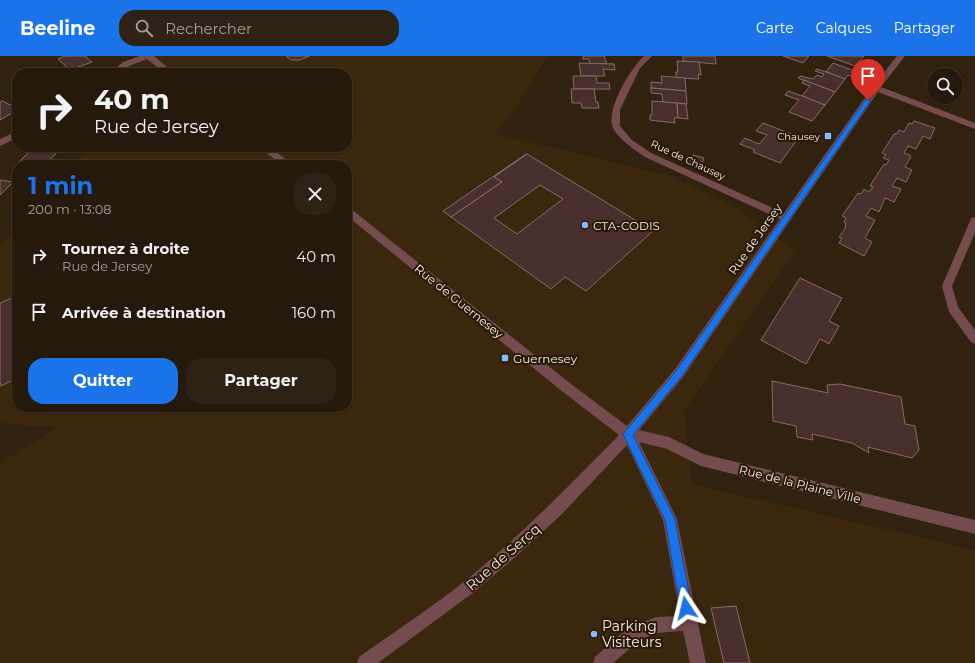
<!DOCTYPE html>
<html lang="fr">
<meta charset="utf-8">
<style>
body{margin:0;font-family:Montserrat,sans-serif;background:#2d2214;color:#f1f3f6;height:100vh;display:flex;flex-direction:column;font-size:15px;white-space:nowrap}
*{box-sizing:border-box;margin:0}
p{font-size:13px;color:#a3a09d}
.icon{flex:none;width:22px;height:22px;fill:none;stroke:currentColor;stroke-width:2;stroke-linecap:round;stroke-linejoin:round}
.map{position:relative;flex:1;overflow:hidden}
.panel{position:absolute;left:12px;top:104px;width:340px;height:252px;display:flex;flex-direction:column;background:#25190b;border-radius:16px;box-shadow:0 1px 3px #0004,0 0 0 1px #42382c}
.panel>*{flex:none}
.banner{position:absolute;left:12px;top:12px;width:340px;height:84px;border-radius:16px;box-shadow:0 1px 3px #0004,0 0 0 1px #42382c;background:#25190b;color:#f1f3f6;overflow:hidden}
.controls{position:absolute;left:927px;top:12px;display:grid;gap:8px}
.controls a{display:grid;place-items:center;width:36px;height:36px;border-radius:50%;background:#25190b;box-shadow:0 1px 3px #0004,0 0 0 1px #42382c;font-size:20px}
.pin{position:absolute;display:grid;place-items:center;width:34px;height:34px;color:#fff;margin:-41px -17px;border-radius:50% 50% 50% 0;rotate:-45deg;box-shadow:0 0 4px #0007}
.pin .icon{rotate:45deg}
.me{position:absolute;width:44px;margin:-22px;rotate:350deg;stroke-linejoin:round;filter:drop-shadow(0 0 3px #0008)}
.turn{display:flex;align-items:center;gap:14px;height:84px;padding:0 16px;font-size:18px}
.turn .icon{width:52px;height:52px;stroke-width:2.5}
.turn b{display:block;font-size:28px;line-height:34px}
.round{display:grid;place-items:center;flex:none;width:42px;height:42px;border-radius:16px;background:#2d2214}
.summary{display:flex;align-items:center;justify-content:space-between;height:68px;padding:0 16px}
h1{font-size:24px;font-weight:700;line-height:30px;color:#1a73e8}
.action{display:flex;gap:8px;margin-top:auto;padding:8px 16px}
.action a{flex:1;height:46px;border-radius:16px;background:#1a73e8;color:#fff;font-size:16px;font-weight:700;line-height:46px;text-align:center}
.action a+a{background:#2d2214;color:#f1f3f6}
ul{padding:0;list-style:none}
li{display:flex;align-items:center;gap:12px;height:56px;padding:0 16px}
li div{flex:1}
li b{display:block;font-size:15px}
li em{font-style:normal}
header{display:flex;align-items:center;gap:24px;box-sizing:border-box;height:56px;padding:0 20px;background:#1a73e8;color:#fff}
header strong{font-size:19px}
nav{display:flex;gap:22px;margin-inline-start:auto;font-size:14px}
.search{width:280px;height:36px;background:#2d2214;display:flex;align-items:center;gap:10px;box-sizing:border-box;padding:0 14px;border-radius:16px;color:#a3a09d;font-size:15px}
.map>svg:first-child{display:block}
</style>
<header>
<strong>Beeline</strong>
<div class="search"><svg class="icon" aria-label="search" viewBox="0 0 24 24"><circle cx="10" cy="10" r="6"/><path d="M15 15l6 6"/></svg>Rechercher</div>
<nav><a>Carte</a><a>Calques</a><a>Partager</a></nav>
</header>
<div class="map">
<svg width="975" height="607" viewBox="0 0 975 607">
<rect width="100%" height="100%" fill="#31210f"/>
<path fill="#3b260e" d="M 149,0 L 548,0 L 516,51 L 496,78 L 667,119 L 736,151 L 795,195 L 684,355 L 692,428 L 975,494 L 975,607 L 0,607 L 0,407 L 57,372 L 0,367 L 0,190 L 17,172 L 17,351 L 347,351 L 347,109 L 73,109 L 89,91 L 347,91 L 347,17 L 128,16 Z"/>
<g fill="#482e2c" stroke="#886b67" fill-rule="evenodd">
<path d="M 65,0 L 85,0 L 92,6 L 70,14 L 58,3 Z"/>
<path d="M 286,0 L 309,0 L 300,4 L 291,4 Z"/>
<path d="M 583,0 L 604,0 L 607,8 L 590,8 L 589,3 L 583,3 Z"/>
<path d="M 683,0 L 715,0 L 716,8 L 683,5 Z"/>
<path d="M 783,0 L 809,0 L 803,7 Z"/>
<path d="M 827,0 L 864,0 L 855,10 Z"/>
<path d="M 677,5 L 699,6 L 701,19 L 698,18 L 699,23 L 676,22 L 676,16 L 678,16 Z"/>
<path d="M 579,7 L 614,8 L 615,14 L 603,13 L 605,20 L 581,20 Z"/>
<path d="M 833,7 L 860,17 L 856,22 L 848,19 L 845,23 L 826,16 Z"/>
<path d="M 817,13 L 835,19 L 845,23 L 835,36 L 798,22 L 800,20 L 813,23 L 817,19 L 822,21 L 824,18 L 815,15 Z"/>
<path d="M 573,20 L 596,20 L 597,27 L 609,27 L 610,33 L 574,33 Z"/>
<path d="M 661,20 L 685,22 L 686,35 L 651,32 L 651,26 L 662,27 Z"/>
<path d="M 804,24 L 835,36 L 825,49 L 802,40 L 810,30 L 802,27 Z"/>
<path d="M 651,32 L 686,35 L 687,48 L 663,46 L 662,38 L 651,37 Z"/>
<path d="M 571,33 L 594,33 L 596,46 L 598,46 L 599,52 L 582,52 L 581,47 L 572,47 Z"/>
<path d="M 788,35 L 802,40 L 825,49 L 812,65 L 789,56 L 799,44 L 785,39 Z"/>
<path d="M 2,45 L 17,52 L 17,54 L 0,64 L 0,46 Z"/>
<path d="M 652,45 L 677,47 L 678,62 L 674,62 L 675,67 L 650,64 L 650,59 L 652,59 Z"/>
<path d="M 677,47 L 686,48 L 688,63 L 678,62 Z"/>
<path d="M 914,65 L 935,72 L 930,83 L 923,80 L 916,93 L 908,90 L 904,97 L 911,100 L 905,111 L 912,114 L 906,126 L 897,122 L 892,130 L 901,133 L 894,146 L 885,142 L 879,156 L 871,152 L 866,160 L 875,164 L 865,182 L 872,186 L 864,200 L 839,187 L 842,182 L 839,181 L 845,173 L 846,167 L 844,166 L 846,162 L 842,160 L 858,137 L 861,138 L 864,133 L 869,136 L 873,131 L 870,130 L 884,108 L 886,109 L 889,104 L 883,102 L 886,99 L 882,97 L 894,78 L 897,78 L 899,74 L 904,76 L 909,67 L 912,68 Z"/>
<path d="M 763,67 L 799,81 L 780,107 L 753,96 L 755,94 L 740,88 L 745,82 L 759,88 L 767,79 L 756,75 Z"/>
<path d="M 31,91 L 62,91 L 45,109 L 17,109 L 17,113 L 13,112 L 29,96 L 26,96 Z"/>
<path d="M 526,98 L 527,98 L 494,121 L 502,126 L 451,161 L 443,155 Z"/>
<path d="M 527,98 L 653,175 L 586,235 L 565,221 L 551,233 L 451,161 L 502,126 L 494,121 ZM 540,129 L 563,143 L 517,178 L 494,162 Z"/>
<path d="M 693,99 L 704,102 L 702,108 L 690,105 Z"/>
<path d="M 0,124 L 13,126 L 0,139 Z"/>
<path d="M 800,222 L 842,242 L 829,265 L 839,270 L 829,288 L 820,283 L 806,308 L 761,284 Z"/>
<path d="M 17,240 L 17,322 L 1,330 L 0,326 L 0,247 Z"/>
<path d="M 772,325 L 828,337 L 827,329 L 840,328 L 901,341 L 905,368 L 915,370 L 919,394 L 912,402 L 868,391 L 869,397 L 852,387 L 812,378 L 813,384 L 797,381 L 796,370 L 773,365 Z"/>
<path d="M 736,550 L 750,607 L 724,607 L 711,552 Z"/>
</g>
<g fill="none" stroke-linecap="round" stroke-linejoin="round">
<g fill="#744b4f" fill-rule="evenodd">
<path d="M 140,0 L 154,0 L 174,17 L 165,17 L 147,3 L 129,10 L 120,17 L 111,17 L 123,6 Z"/>
<path d="M 644,0 L 652,0 L 640,12 L 620,54 L 620,70 L 632,84 L 651,97 L 784,157 L 873,30 L 897,0 L 905,0 L 881,31 L 975,67 L 975,73 L 878,36 L 683,321 L 639,374 L 669,381 L 703,398 L 975,464 L 975,478 L 701,410 L 667,393 L 639,386 L 677,463 L 706,607 L 690,607 L 683,575 L 656,577 L 640,584 L 613,607 L 593,607 L 595,601 L 628,572 L 656,561 L 680,560 L 663,464 L 627,389 L 561,459 L 512,504 L 474,536 L 378,607 L 357,607 L 359,601 C 394,576 431,552 465,525 C 520,480 569,430 619,379 L 563,336 L 347,160 L 347,152 L 351,153 L 571,328 L 627,370 L 675,313 L 780,163 L 645,101 C 636,95 614,80 612,69 C 608,50 630,13 644,0 Z"/>
<path d="M 17,75 L 17,82 L 0,90 L 0,83 Z"/>
<path d="M 259,91 L 270,91 L 293,109 L 282,109 Z"/>
<path d="M 975,161 L 975,177 L 952,230 L 958,251 L 975,274 L 975,288 L 971,286 L 949,256 L 942,230 L 970,165 L 971,162 Z"/>
</g>
</g>
<path fill="#1a73e8" stroke="#114b97" d="M 866,43 L 871,44 L 682,320 L 633,379 L 675,463 L 692,552 L 690,556 L 686,558 L 682,556 L 680,552 L 665,464 L 623,378 L 676,315 Z"/>
<g fill="#83bcfb" stroke="#271806" stroke-width="1.5">
<rect x="824" y="76" width="8" height="8" rx="2"/>
<circle cx="585" cy="169" r="4"/>
<rect x="501" y="298" width="8" height="8" rx="2"/>
<circle cx="594" cy="578" r="4"/>
</g>
<g text-anchor="middle" dominant-baseline="central" stroke-width="4" stroke-linejoin="round" paint-order="stroke">
<g font-size="10" fill="#f9eee2" stroke="#271806" text-anchor="end">
<text x="820" y="80">Chausey</text>
</g>
<g font-size="10" fill="#f9eee2" stroke="#271806">
<text transform="translate(688 104) rotate(25)">Rue de Chausey</text>
</g>
<g font-size="12" fill="#f9eee2" stroke="#271806" text-anchor="start">
<text x="593" y="169">CTA-CODIS</text>
<text x="513" y="302">Guernesey</text>
</g>
<g font-size="12" fill="#f9eee2" stroke="#271806">
<text transform="translate(755 183) rotate(-55)">Rue de Jersey</text>
<text transform="translate(459 245) rotate(39)">Rue de Guernesey</text>
<text transform="translate(800 428) rotate(14)">Rue de la Plaine Ville</text>
</g>
<g font-size="14" fill="#f9eee2" stroke="#271806">
<text transform="translate(503 501) rotate(-41)">Rue de Sercq</text>
</g>
<g font-size="14" fill="#f9eee2" stroke="#271806" text-anchor="start">
<text x="602" y="570">Parking<tspan x="602" dy="16">Visiteurs</tspan></text>
</g>
</g>
</svg>
<div class="controls">
<a><svg class="icon" aria-label="search" viewBox="0 0 24 24"><circle cx="10" cy="10" r="6"/><path d="M15 15l6 6"/></svg></a>
</div>
<div class="pin" style="left:868px;top:44px;background:#d93025"><svg class="icon" aria-label="arrive" viewBox="0 0 24 24"><path d="M6 21V4h12l-3 4 3 4H6"/></svg></div>
<svg class="me" style="left:686px;top:552px" viewBox="-20 -20 40 40"><path d="M0-17L14 15 0 8-14 15z" fill="#1a73e8" stroke="#fff" stroke-width="4"/></svg>
<div class="banner">
<div class="turn"><svg class="icon" aria-label="right" viewBox="0 0 24 24"><path d="M7 20v-9h11M14 6l5 5-5 5"/></svg><div><b>40 m</b>Rue de Jersey</div></div>
</div>
<section class="panel">
<div class="summary"><div><h1>1 min</h1><p>200 m · 13:08</p></div><a class="round"><svg class="icon" aria-label="close" viewBox="0 0 24 24"><path d="M6 6l12 12M18 6L6 18"/></svg></a></div>
<ul>
<li><svg class="icon" aria-label="right" viewBox="0 0 24 24"><path d="M7 20v-9h11M14 6l5 5-5 5"/></svg><div><b>Tournez à droite</b><p>Rue de Jersey</p></div><em>40 m</em></li>
<li><svg class="icon" aria-label="arrive" viewBox="0 0 24 24"><path d="M6 21V4h12l-3 4 3 4H6"/></svg><div><b>Arrivée à destination</b></div><em>160 m</em></li>
</ul>
<div class="action"><a>Quitter</a><a>Partager</a></div>
</section>
</div>
